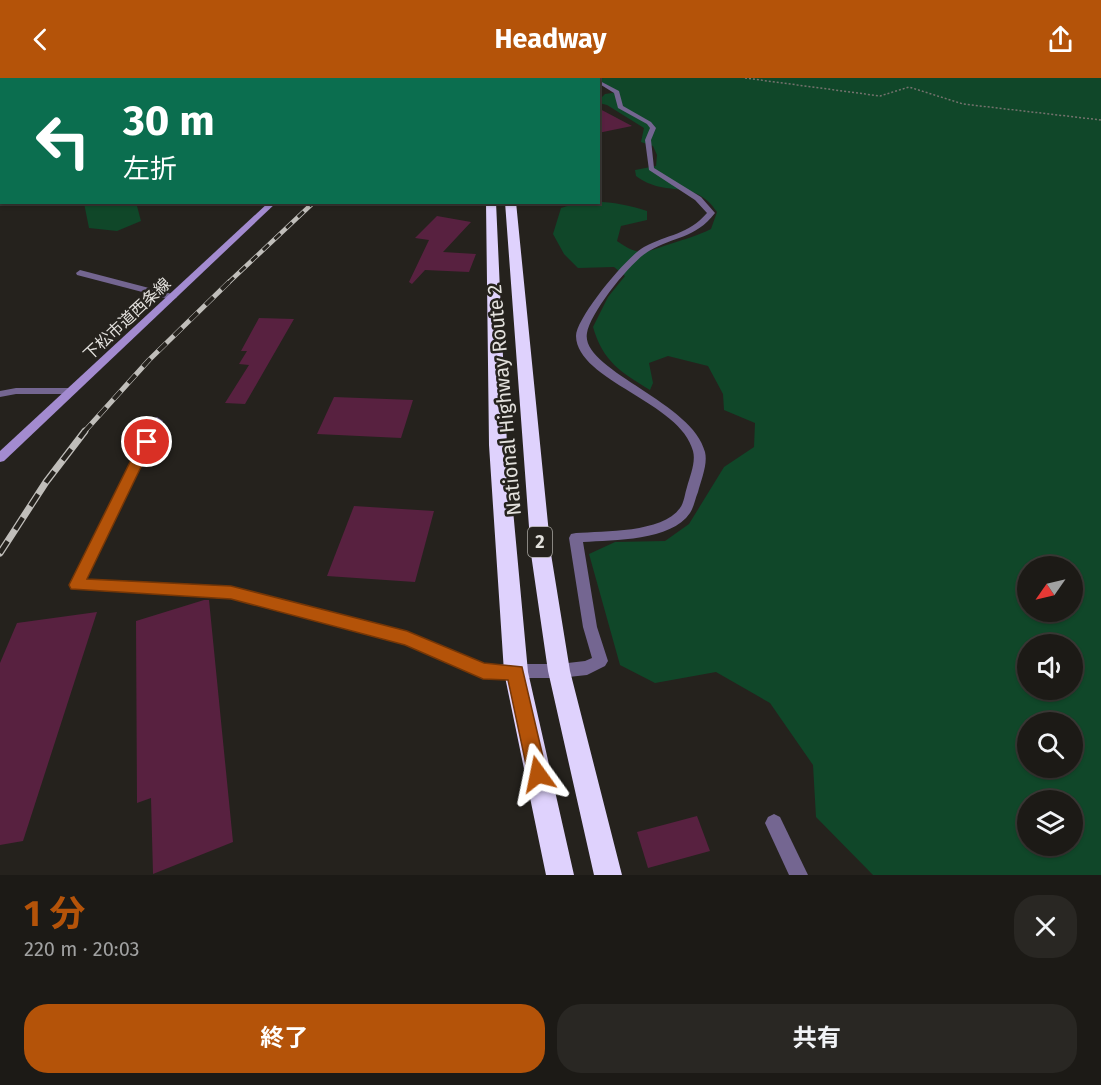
<!DOCTYPE html>
<html lang="ja">
<meta charset="utf-8">
<style>
body{margin:0;font-family:"Fira Sans","Noto Sans JP",sans-serif;background:#292723;color:#f1f3f6;height:100vh;display:flex;flex-direction:column;font-size:22px;white-space:nowrap}
*{box-sizing:border-box;margin:0}
p{font-size:20px;color:#a0a1a1}
.icon{flex:none;width:33px;height:33px;fill:none;stroke:currentColor;stroke-width:2;stroke-linecap:round;stroke-linejoin:round}
.map{position:relative;height:797px;overflow:hidden}
.side{display:flex;flex-direction:column;background:#1c1a16;flex:1}
.side>*{flex:none}
.hud{position:absolute;left:0px;top:0px;width:600px;height:126px;box-shadow:0 2px 4px #0004,0 0 0 2px #3a3835;background:#0b6e4f;color:#fff;overflow:hidden}
.needle{width:39px;rotate:236deg}
.tools{position:absolute;left:1017px;top:478px;display:grid;gap:12px}
.tools a{display:grid;place-items:center;width:66px;height:66px;border-radius:50%;background:#1c1a16;box-shadow:0 2px 4px #0004,0 0 0 2px #3a3835;font-size:30px}
.pin{position:absolute;display:grid;place-items:center;width:51px;height:51px;color:#fff;margin:-26px;border:3px solid #fff;border-radius:50%;box-shadow:0 2px 6px #0007}
.me{position:absolute;width:66px;margin:-33px;rotate:348deg;stroke-linejoin:round;filter:drop-shadow(0 0 4px #0008)}
.turn{display:flex;align-items:center;gap:21px;height:126px;padding:0 24px;font-size:27px}
.turn .icon{width:78px;height:78px;stroke-width:2.5}
.turn b{display:block;font-size:42px;line-height:51px}
.round{display:grid;place-items:center;flex:none;width:63px;height:63px;border-radius:24px;background:#292723}
.head{display:flex;align-items:center;justify-content:space-between;height:102px;padding:0 24px}
h1{font-size:36px;font-weight:700;line-height:45px;color:#b45309}
.cta{display:flex;gap:12px;margin-top:auto;padding:12px 24px}
.cta a{flex:1;height:69px;border-radius:24px;background:#b45309;color:#fff;font-size:24px;font-weight:700;line-height:69px;text-align:center}
.cta a+a{background:#292723;color:#f1f3f6}
header{display:flex;justify-content:space-between;align-items:center;height:78px;padding:0 24px;background:#b45309;color:#fff;font-size:27px;font-weight:700}
.map>svg:first-child{display:block}
</style>
<header><svg class="icon" aria-label="back" viewBox="0 0 24 24"><path d="M15 5l-7 7 7 7"/></svg>Headway<svg class="icon" aria-label="share" viewBox="0 0 24 24"><path d="M12 15V3M7 8l5-5 5 5M5 13v7h14v-7"/></svg></header>
<div class="map">
<svg width="1101" height="797" viewBox="0 0 1101 797">
<rect width="100%" height="100%" fill="#25221d"/>
<g fill="#104729" fill-rule="evenodd">
<path d="M 583,0 L 1101,0 L 1101,797 L 873,797 L 816,739 L 813,687 L 770,625 L 716,594 L 655,605 L 620,587 L 589,476 L 615,464 L 665,463 L 689,446 L 724,389 L 754,369 L 755,345 L 724,332 L 723,316 L 708,288 L 668,278 L 649,285 L 653,305 L 650,312 C 621,294 603,284 593,249 L 608,219 L 625,198 L 614,189 L 578,190 L 564,176 L 553,156 L 561,130 C 589,119 619,124 647,133 L 647,142 L 621,148 L 617,163 C 641,180 645,174 670,166 C 685,161 697,158 711,151 L 717,134 C 694,99 666,121 636,98 L 635,92 L 656,88 L 657,77 L 653,68 L 641,64 L 644,50 L 607,27 L 599,25 L 599,22 L 605,16 L 619,14 L 609,8 L 599,6 L 598,2 ZM 1028,489 L 1072,489 L 1072,534 L 1028,534 ZM 1028,567 L 1072,567 L 1072,612 L 1028,612 ZM 1028,645 L 1072,645 L 1072,690 L 1028,690 ZM 1028,723 L 1072,723 L 1072,768 L 1028,768 Z"/>
<path d="M 84,125 L 84,124 L 147,125 L 137,128 L 141,143 L 117,153 L 89,150 Z"/>
</g>
<g fill="#582140">
<path d="M 598,30 L 632,48 L 598,55 Z"/>
<path d="M 437,138 L 471,144 L 443,174 L 476,176 L 469,194 L 425,192 L 412,206 L 409,204 L 429,162 L 415,160 Z"/>
<path d="M 259,240 L 294,241 L 245,326 L 225,325 L 249,287 L 239,286 L 247,273 L 241,273 Z"/>
<path d="M 334,319 L 413,322 L 401,360 L 317,356 Z"/>
<path d="M 354,428 L 434,433 L 415,504 L 327,498 Z"/>
<path d="M 204,522 L 209,522 L 233,764 L 153,796 L 151,720 L 137,725 L 136,543 Z"/>
<path d="M 97,534 L 23,763 L 0,767 L 0,585 L 17,545 Z"/>
<path d="M 697,738 L 710,773 L 648,790 L 637,754 Z"/>
</g>
<g fill="none" stroke-linecap="round" stroke-linejoin="round">
<g stroke="#75726e" stroke-width="1.5" stroke-dasharray="2 2" stroke-linecap="butt">
<path d="M 43,0 L 47,2"/>
<path d="M 745,0 L 880,18 L 909,9 L 963,26 L 1101,42"/>
</g>
<g fill="#746691" fill-rule="evenodd">
<path d="M 598,2 L 619,13 L 623,28 L 651,44 L 656,50 L 651,62 L 654,90 L 701,119 L 715,135 C 695,161 674,158 649,173 C 631,183 590,235 587,255 C 580,292 693,324 705,374 C 708,386 701,402 698,414 C 695,421 694,429 690,435 C 671,463 614,462 583,464 L 597,549 L 608,583 L 605,588 L 587,597 L 559,600 L 483,600 L 405,566 L 231,521 L 72,511 L 70,507 L 151,343 L 157,339 L 163,343 L 86,502 L 231,509 L 407,554 L 484,586 L 559,586 L 585,583 L 592,580 L 583,549 L 569,460 L 571,456 L 576,455 C 604,453 662,455 680,430 C 684,425 685,415 687,409 C 690,398 696,384 693,373 C 681,324 577,303 576,258 C 576,240 627,178 644,169 C 668,156 688,157 707,135 L 695,122 L 649,92 L 645,62 L 650,50 L 647,46 L 618,30 L 614,15 L 598,5 Z"/>
<path d="M 80,192 L 176,217 L 177,219 L 173,222 L 77,197 L 76,195 Z"/>
<path d="M 16,310 L 70,310 L 75,313 L 70,316 L 16,316 L 0,319 L 0,313 Z"/>
<path d="M 774,736 L 780,739 L 808,797 L 789,797 L 765,745 L 768,739 Z"/>
</g>
<g fill="#a38bd0" fill-rule="evenodd">
<path d="M 350,0 L 356,0 L 356,2 L 351,2 Z"/>
<rect x="508" y="0" width="6" height="2"/>
<path d="M 269,124 L 277,124 L 4,383 L 0,384 L 0,373 Z"/>
</g>
<g fill="#dfd2fd" fill-rule="evenodd">
<rect x="485" y="0" width="8" height="2"/>
<rect x="498" y="0" width="8" height="2"/>
<path d="M 486,124 L 496,124 L 507,367 L 528,594 L 574,797 L 546,797 L 504,594 L 489,367 Z"/>
<path d="M 505,124 L 516,124 L 551,476 L 570,593 L 622,797 L 594,797 L 548,593 L 531,476 Z"/>
</g>
<defs>
<path id="rail-far2" d="M 228,205 L 314,124"/>
<path id="rail-far1" d="M 84,354 L 149,282 L 229,204"/>
<path id="rail" d="M 0,475 L 46,404 L 85,353"/>
</defs>
<use href="#rail-far2" stroke="#c0beba" stroke-width="4.5"/>
<use href="#rail-far1" stroke="#c0beba" stroke-width="5"/>
<use href="#rail" stroke="#c0beba" stroke-width="7"/>
<use href="#rail-far2" stroke="#25221d" stroke-width="3" stroke-dasharray="8" stroke-linecap="butt"/>
<use href="#rail-far1" stroke="#25221d" stroke-width="4" stroke-dasharray="11" stroke-linecap="butt"/>
<use href="#rail" stroke="#25221d" stroke-width="4.5" stroke-dasharray="14" stroke-linecap="butt"/>
</g>
<path fill="#b45309" stroke="#753606" stroke-width="1.5" d="M 147,359 L 153,364 L 87,501 L 231,508 L 407,553 L 484,585 L 522,589 L 547,696 L 545,703 L 538,706 L 531,703 L 528,696 L 508,602 L 483,601 L 405,567 L 231,521 L 71,511 L 69,507 L 140,364 Z"/>
<g text-anchor="middle" dominant-baseline="central" stroke-width="5" stroke-linejoin="round" paint-order="stroke">
<g font-size="16" fill="#e3e1dd" stroke="#25221d">
<text transform="translate(127 241) rotate(-43)">下松市道西条線</text>
</g>
<rect fill="#25221d" stroke="#aaa8a3" stroke-width="1.5" x="528" y="449" width="24" height="30" rx="4.5"/>
<g font-size="18" font-weight="bold" fill="#e3e1dd">
<text x="540" y="464">2</text>
</g>
<g font-size="20" fill="#e3e1dd" stroke="#25221d">
<text transform="translate(504 322) rotate(-95)">National Highway Route 2</text>
</g>
</g>
</svg>
<div class="tools">
<a><svg class="needle" viewBox="-14 -14 28 28"><path d="M0-13l5 13h-10z" fill="#e53935"/><path d="M0 13l5-13h-10z" fill="#a0a1a1"/></svg></a>
<a><svg class="icon" aria-label="sound" viewBox="0 0 24 24"><path d="M4 9h4l5-4v14l-5-4H4zM17 9q2 3 0 6"/></svg></a>
<a><svg class="icon" aria-label="search" viewBox="0 0 24 24"><circle cx="10" cy="10" r="6"/><path d="M15 15l6 6"/></svg></a>
<a><svg class="icon" aria-label="layers" viewBox="0 0 24 24"><path d="M12 4l9 5-9 5-9-5zM3 14l9 5 9-5"/></svg></a>
</div>
<div class="pin" style="left:147px;top:364px;background:#d93025"><svg class="icon" aria-label="arrive" viewBox="0 0 24 24"><path d="M6 21V4h12l-3 4 3 4H6"/></svg></div>
<svg class="me" style="left:538px;top:696px" viewBox="-20 -20 40 40"><path d="M0-17L14 15 0 8-14 15z" fill="#b45309" stroke="#fff" stroke-width="4"/></svg>
<div class="hud">
<div class="turn"><svg class="icon" aria-label="left" viewBox="0 0 24 24"><path d="M17 20v-9H6M10 6l-5 5 5 5"/></svg><div><b>30 m</b>左折</div></div>
</div>
</div>
<section class="side">
<div class="head"><div><h1>1 分</h1><p>220 m · 20:03</p></div><a class="round"><svg class="icon" aria-label="close" viewBox="0 0 24 24"><path d="M6 6l12 12M18 6L6 18"/></svg></a></div>
<div class="cta"><a>終了</a><a>共有</a></div>
</section>
